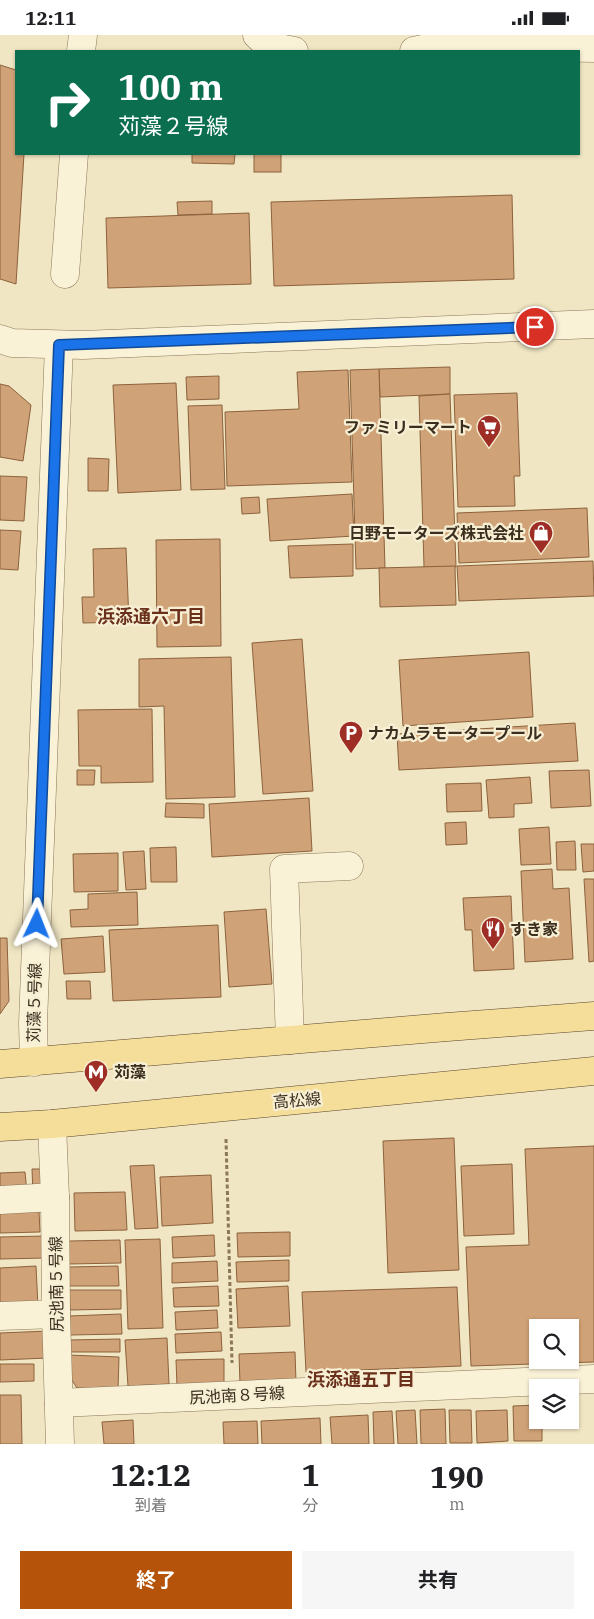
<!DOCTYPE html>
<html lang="ja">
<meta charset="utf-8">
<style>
body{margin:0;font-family:"IBM Plex Serif","Noto Sans JP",serif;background:#f6f6f6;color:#202124;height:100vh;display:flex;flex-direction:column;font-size:19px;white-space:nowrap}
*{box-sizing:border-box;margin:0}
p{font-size:16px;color:#757577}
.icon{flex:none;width:28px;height:28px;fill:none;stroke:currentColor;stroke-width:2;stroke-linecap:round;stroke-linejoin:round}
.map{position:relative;height:1409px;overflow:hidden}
.details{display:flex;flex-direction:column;background:#fff;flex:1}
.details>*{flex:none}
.guide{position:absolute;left:15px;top:15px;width:565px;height:105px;border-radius:0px;box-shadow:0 1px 4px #0004;background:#0b6e4f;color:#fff;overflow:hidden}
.controls{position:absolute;left:529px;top:1284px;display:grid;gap:10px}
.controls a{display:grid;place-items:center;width:50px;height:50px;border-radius:0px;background:#fff;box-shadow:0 1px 4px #0004;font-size:25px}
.pin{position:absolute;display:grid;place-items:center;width:42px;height:42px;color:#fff;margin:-21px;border:2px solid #fff;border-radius:50%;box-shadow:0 1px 5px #0007}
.me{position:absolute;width:55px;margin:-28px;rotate:2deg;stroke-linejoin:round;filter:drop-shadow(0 0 4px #0008)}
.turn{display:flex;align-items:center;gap:18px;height:105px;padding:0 20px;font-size:22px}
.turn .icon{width:65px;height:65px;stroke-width:2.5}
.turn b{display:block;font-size:35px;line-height:42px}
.eta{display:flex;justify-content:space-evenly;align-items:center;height:85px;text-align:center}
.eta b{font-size:30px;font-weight:700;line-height:35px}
.primary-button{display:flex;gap:10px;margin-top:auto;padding:10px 20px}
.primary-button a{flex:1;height:58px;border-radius:0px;background:#b45309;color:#fff;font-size:20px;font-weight:700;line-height:58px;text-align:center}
.primary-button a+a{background:#f6f6f6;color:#202124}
.status{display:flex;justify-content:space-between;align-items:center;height:35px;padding:0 25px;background:#fff;direction:ltr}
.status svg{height:14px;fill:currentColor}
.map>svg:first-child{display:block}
</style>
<div class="status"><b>12:11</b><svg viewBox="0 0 49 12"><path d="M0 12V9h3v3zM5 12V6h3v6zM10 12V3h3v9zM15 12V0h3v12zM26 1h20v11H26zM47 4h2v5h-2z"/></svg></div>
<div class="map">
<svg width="594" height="1409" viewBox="0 0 594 1409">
<rect width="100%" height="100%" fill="#f0e6c3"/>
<g fill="#d0a277" stroke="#8c623d" fill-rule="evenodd">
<path d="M 0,30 L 16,35 L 16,119 L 24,119 L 16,249 L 0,244 Z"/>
<path d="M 192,119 L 235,119 L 234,129 L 192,128 Z"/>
<rect x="254" y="119" width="27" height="18"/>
<path d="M 512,160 L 514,244 L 274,251 L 271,167 Z"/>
<path d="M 212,166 L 212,179 L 178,180 L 177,167 Z"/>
<path d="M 249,178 L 251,249 L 108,253 L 106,183 Z"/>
<path d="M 450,332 L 450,359 L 380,362 L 379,334 Z"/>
<path d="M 379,334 L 385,533 L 356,534 L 350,335 Z"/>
<path d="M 348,335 L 352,447 L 227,451 L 225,377 L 299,374 L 297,337 Z"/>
<path d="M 219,341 L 219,364 L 187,365 L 186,342 Z"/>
<path d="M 176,348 L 181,455 L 118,458 L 113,350 Z"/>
<path d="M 0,349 L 9,351 L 31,370 L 23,426 L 0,422 Z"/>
<path d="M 517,358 L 520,441 L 514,441 L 515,471 L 458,472 L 454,360 Z"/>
<path d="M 450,359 L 456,532 L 424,532 L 419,361 Z"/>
<path d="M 222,370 L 225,454 L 191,455 L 188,371 Z"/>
<path d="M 88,423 L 109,424 L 108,456 L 88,456 Z"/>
<path d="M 0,441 L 27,442 L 24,486 L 0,485 Z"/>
<path d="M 352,459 L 354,501 L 270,506 L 267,464 Z"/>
<path d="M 259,462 L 260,478 L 242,479 L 241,463 Z"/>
<path d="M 587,473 L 589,522 L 459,528 L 457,478 Z"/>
<path d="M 0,495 L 21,496 L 18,535 L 0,534 Z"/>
<path d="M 220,504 L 221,611 L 157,612 L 156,505 Z"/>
<path d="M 353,509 L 353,541 L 290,543 L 288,511 Z"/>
<path d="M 126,513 L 129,587 L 83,588 L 82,562 L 94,562 L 93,514 Z"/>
<path d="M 593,526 L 594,561 L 459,566 L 457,531 Z"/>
<path d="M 455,531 L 456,570 L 380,572 L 379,533 Z"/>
<path d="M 302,604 L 313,756 L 263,759 L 252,608 Z"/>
<path d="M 529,617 L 533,682 L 403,691 L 399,625 Z"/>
<path d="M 231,622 L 235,762 L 166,764 L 164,671 L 139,672 L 139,624 Z"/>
<path d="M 152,674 L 153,747 L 101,748 L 101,731 L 79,731 L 78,675 Z"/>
<path d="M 575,688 L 578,726 L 399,735 L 397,699 Z"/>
<path d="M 77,735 L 95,735 L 94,750 L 77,750 Z"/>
<path d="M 589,735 L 591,771 L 551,773 L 549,736 Z"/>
<path d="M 530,742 L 532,768 L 514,769 L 514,782 L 489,783 L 486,745 Z"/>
<path d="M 481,748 L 482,776 L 447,777 L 446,749 Z"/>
<path d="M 309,763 L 312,816 L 212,822 L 209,769 Z"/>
<path d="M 166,768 L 204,769 L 204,783 L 165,782 Z"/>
<path d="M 466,787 L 467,809 L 446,810 L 445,788 Z"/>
<path d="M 549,792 L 551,829 L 521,830 L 519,794 Z"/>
<path d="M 575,806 L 576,835 L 557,835 L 556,807 Z"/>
<path d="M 581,809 L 594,809 L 594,836 L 583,837 Z"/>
<path d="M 176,812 L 177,847 L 151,847 L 150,813 Z"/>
<path d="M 144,816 L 146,854 L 126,855 L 123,817 Z"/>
<path d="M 118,818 L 118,856 L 74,857 L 73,819 Z"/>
<path d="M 552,834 L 553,854 L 569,853 L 573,924 L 525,927 L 521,836 Z"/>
<path d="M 584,844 L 594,844 L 594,926 L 589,927 Z"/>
<path d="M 137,857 L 138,890 L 71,892 L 70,875 L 88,874 L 88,859 Z"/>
<path d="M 511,861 L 514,934 L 474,936 L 472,895 L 465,895 L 463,863 Z"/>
<path d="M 266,874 L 272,949 L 229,952 L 224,877 Z"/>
<path d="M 218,890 L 221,962 L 113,966 L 109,895 Z"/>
<path d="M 103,901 L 105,937 L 64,939 L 61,904 Z"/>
<path d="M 0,903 L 7,903 L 9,966 L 0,979 Z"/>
<path d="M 66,946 L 90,946 L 91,964 L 67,964 Z"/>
<path d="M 454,1103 L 459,1235 L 388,1238 L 383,1106 Z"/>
<path d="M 594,1111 L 594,1327 L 471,1331 L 466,1212 L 529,1210 L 525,1114 ZM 538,1292 L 570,1292 L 570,1325 L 538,1325 Z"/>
<path d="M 512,1129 L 514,1199 L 464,1201 L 461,1131 Z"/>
<path d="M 154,1130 L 158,1193 L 135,1194 L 130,1131 Z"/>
<path d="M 32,1134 L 43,1134 L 44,1158 L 33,1159 Z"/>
<path d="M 25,1137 L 27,1158 L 0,1159 L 0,1138 Z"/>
<path d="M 211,1140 L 213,1188 L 162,1191 L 160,1142 Z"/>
<path d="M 125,1157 L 127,1195 L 75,1196 L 74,1158 Z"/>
<path d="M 39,1176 L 40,1197 L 0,1198 L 0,1178 Z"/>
<path d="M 290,1197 L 290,1221 L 238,1222 L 237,1198 Z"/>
<path d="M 214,1200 L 215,1221 L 173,1223 L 172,1202 Z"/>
<path d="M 45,1201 L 45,1223 L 0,1224 L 0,1202 Z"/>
<path d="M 160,1204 L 163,1293 L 128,1294 L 125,1205 Z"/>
<path d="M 120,1205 L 121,1228 L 69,1229 L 69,1206 Z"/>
<path d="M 289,1225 L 289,1246 L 237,1247 L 236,1227 Z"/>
<path d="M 217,1226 L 218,1246 L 172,1248 L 172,1228 Z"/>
<path d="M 36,1231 L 38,1272 L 0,1273 L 0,1233 Z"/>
<path d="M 118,1231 L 119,1251 L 69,1251 L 68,1232 Z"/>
<path d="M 218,1251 L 219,1271 L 174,1272 L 173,1253 Z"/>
<path d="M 288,1251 L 290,1291 L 238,1293 L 236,1254 Z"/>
<path d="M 457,1252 L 461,1331 L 306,1337 L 302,1257 Z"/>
<path d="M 69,1255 L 121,1255 L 121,1274 L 70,1275 Z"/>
<path d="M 217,1275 L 218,1293 L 176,1295 L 175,1277 Z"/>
<path d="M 121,1279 L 122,1299 L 70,1300 L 69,1281 Z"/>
<path d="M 48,1296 L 48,1323 L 0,1325 L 0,1298 Z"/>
<path d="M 221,1297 L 222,1316 L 176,1318 L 175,1299 Z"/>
<path d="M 167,1303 L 169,1349 L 128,1351 L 125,1305 Z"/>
<path d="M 120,1304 L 120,1317 L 70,1317 L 69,1305 Z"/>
<path d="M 295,1317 L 296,1347 L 240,1349 L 239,1319 Z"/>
<path d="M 69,1320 L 119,1322 L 118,1355 L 77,1353 L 68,1339 Z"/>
<path d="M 224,1324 L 224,1350 L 177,1351 L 176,1325 Z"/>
<path d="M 0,1329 L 34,1329 L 34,1346 L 0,1347 Z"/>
<path d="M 0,1360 L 21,1360 L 22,1409 L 0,1409 Z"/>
<path d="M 538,1370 L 538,1385 L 542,1385 L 542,1406 L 514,1406 L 513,1371 Z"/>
<path d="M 445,1374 L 446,1409 L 421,1409 L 420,1375 Z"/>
<path d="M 415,1375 L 417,1409 L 398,1409 L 396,1376 Z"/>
<path d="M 449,1375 L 471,1375 L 472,1408 L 450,1408 Z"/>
<path d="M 507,1375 L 508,1406 L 477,1408 L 476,1376 Z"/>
<path d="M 392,1376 L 394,1409 L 374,1409 L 373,1377 Z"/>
<path d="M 368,1380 L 369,1409 L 332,1409 L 330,1382 Z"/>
<path d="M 320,1383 L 321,1409 L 262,1409 L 261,1386 Z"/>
<path d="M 133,1385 L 134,1409 L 104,1409 L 102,1387 Z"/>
<path d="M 257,1386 L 258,1409 L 224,1409 L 223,1387 Z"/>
</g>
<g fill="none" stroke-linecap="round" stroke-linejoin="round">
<defs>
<g id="minor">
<path d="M 257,0 L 269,11 L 294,16"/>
<path d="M 81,16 L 83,0"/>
<path d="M 414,16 L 441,10 L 594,13"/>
<path d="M 65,239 L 74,119"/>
<path d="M 0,304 L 12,308 L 83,310 L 594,289"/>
<path d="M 290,1005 L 284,834 L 349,831"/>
<path d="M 34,1027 L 33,988 L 59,310"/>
<path d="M 52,1089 L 55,1162 L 56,1279 L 60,1409"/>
<path d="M 0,1165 L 55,1162"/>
<path d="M 0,1281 L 56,1279"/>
<path d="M 59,1368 L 594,1344"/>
</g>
<g id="major">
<path d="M 0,1029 L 447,992 L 594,981"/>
<path d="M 0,1092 L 52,1089 L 594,1036"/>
</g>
</defs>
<use href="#minor" stroke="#8c7759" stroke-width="29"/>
<use href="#major" stroke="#5a452d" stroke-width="29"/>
<path stroke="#8c7759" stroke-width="3" stroke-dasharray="4 2.5" stroke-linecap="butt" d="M 226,1104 L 232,1328"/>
<use href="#minor" stroke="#faf2d7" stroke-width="28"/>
<use href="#major" stroke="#f5de9a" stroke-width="28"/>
</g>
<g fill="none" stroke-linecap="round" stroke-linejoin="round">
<defs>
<path id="route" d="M 37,889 L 59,310 L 535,292"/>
</defs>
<use href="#route" stroke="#114b97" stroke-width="12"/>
<use href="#route" stroke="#1a73e8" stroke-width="9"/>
</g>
<defs>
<symbol id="supermarket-pin" viewBox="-11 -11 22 30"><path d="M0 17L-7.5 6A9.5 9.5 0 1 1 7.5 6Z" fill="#9e2d26" stroke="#f7efd4"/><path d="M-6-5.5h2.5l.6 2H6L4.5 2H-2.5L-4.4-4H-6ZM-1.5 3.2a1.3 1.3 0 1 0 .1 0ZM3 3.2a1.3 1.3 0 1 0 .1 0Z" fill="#fff"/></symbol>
<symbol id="shop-pin" viewBox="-11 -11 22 30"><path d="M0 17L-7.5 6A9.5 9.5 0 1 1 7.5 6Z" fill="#9e2d26" stroke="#f7efd4"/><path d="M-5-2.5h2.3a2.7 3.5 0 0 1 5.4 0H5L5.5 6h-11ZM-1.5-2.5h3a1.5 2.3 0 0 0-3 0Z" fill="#fff"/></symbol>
<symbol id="parking-pin" viewBox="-11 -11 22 30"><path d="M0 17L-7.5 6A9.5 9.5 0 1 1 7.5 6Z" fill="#9e2d26" stroke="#f7efd4"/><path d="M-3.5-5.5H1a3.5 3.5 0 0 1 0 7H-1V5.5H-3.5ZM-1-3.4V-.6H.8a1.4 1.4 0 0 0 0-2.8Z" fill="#fff"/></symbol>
<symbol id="restaurant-pin" viewBox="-11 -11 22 30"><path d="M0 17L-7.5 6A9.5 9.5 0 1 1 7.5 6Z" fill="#9e2d26" stroke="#f7efd4"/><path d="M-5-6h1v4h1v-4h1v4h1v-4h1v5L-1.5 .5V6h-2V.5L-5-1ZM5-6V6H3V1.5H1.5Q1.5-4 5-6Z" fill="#fff"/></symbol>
<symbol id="metro-pin" viewBox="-11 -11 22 30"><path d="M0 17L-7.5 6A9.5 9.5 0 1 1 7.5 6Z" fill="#9e2d26" stroke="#f7efd4"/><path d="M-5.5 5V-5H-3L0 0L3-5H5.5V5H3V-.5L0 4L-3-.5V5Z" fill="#fff"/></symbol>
</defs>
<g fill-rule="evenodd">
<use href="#supermarket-pin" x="475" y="378" width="28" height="38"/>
<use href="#shop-pin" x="527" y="484" width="28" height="38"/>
<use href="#parking-pin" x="337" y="684" width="28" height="38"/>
<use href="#restaurant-pin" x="479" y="880" width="28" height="38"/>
<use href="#metro-pin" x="82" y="1023" width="28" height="38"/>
</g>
<g text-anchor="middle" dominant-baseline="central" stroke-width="4.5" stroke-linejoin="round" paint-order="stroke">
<g font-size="16" font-weight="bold" fill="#3b2e1e" stroke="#f7efd4" text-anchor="start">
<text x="472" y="392" text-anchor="end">ファミリーマート</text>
<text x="524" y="498" text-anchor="end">日野モーターズ株式会社</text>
<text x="368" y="698">ナカムラモータープール</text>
<text x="510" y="894">すき家</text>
<text x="114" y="1037">苅藻</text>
</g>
<g font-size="16" fill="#3b2e1e" stroke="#f7efd4">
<text transform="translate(34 968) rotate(-89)">苅藻５号線</text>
<text transform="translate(297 1065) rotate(-5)">高松線</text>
<text transform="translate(56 1249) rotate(-91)">尻池南５号線</text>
<text transform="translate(237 1360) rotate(-3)">尻池南８号線</text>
</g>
<g font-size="18" font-weight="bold" fill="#6a301b" stroke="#f7efd4">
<text x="151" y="581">浜添通六丁目</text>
<text x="361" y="1344">浜添通五丁目</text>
</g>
</g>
</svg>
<div class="controls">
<a><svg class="icon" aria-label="search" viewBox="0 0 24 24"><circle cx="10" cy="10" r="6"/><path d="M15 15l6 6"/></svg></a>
<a><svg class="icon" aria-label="layers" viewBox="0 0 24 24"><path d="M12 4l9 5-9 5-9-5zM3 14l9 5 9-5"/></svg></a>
</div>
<div class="pin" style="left:535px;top:292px;background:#d93025"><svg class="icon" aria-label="arrive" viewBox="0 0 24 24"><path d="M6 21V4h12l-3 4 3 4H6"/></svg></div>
<svg class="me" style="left:37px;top:889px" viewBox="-20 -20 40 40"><path d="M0-17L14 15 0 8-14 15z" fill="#1a73e8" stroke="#fff" stroke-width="4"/></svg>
<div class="guide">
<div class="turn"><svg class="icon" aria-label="right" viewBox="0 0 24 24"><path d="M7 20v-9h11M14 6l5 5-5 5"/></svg><div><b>100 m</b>苅藻２号線</div></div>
</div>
</div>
<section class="details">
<div class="eta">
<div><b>12:12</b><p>到着</p></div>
<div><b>1</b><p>分</p></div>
<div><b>190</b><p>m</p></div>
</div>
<div class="primary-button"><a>終了</a><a>共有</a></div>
</section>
